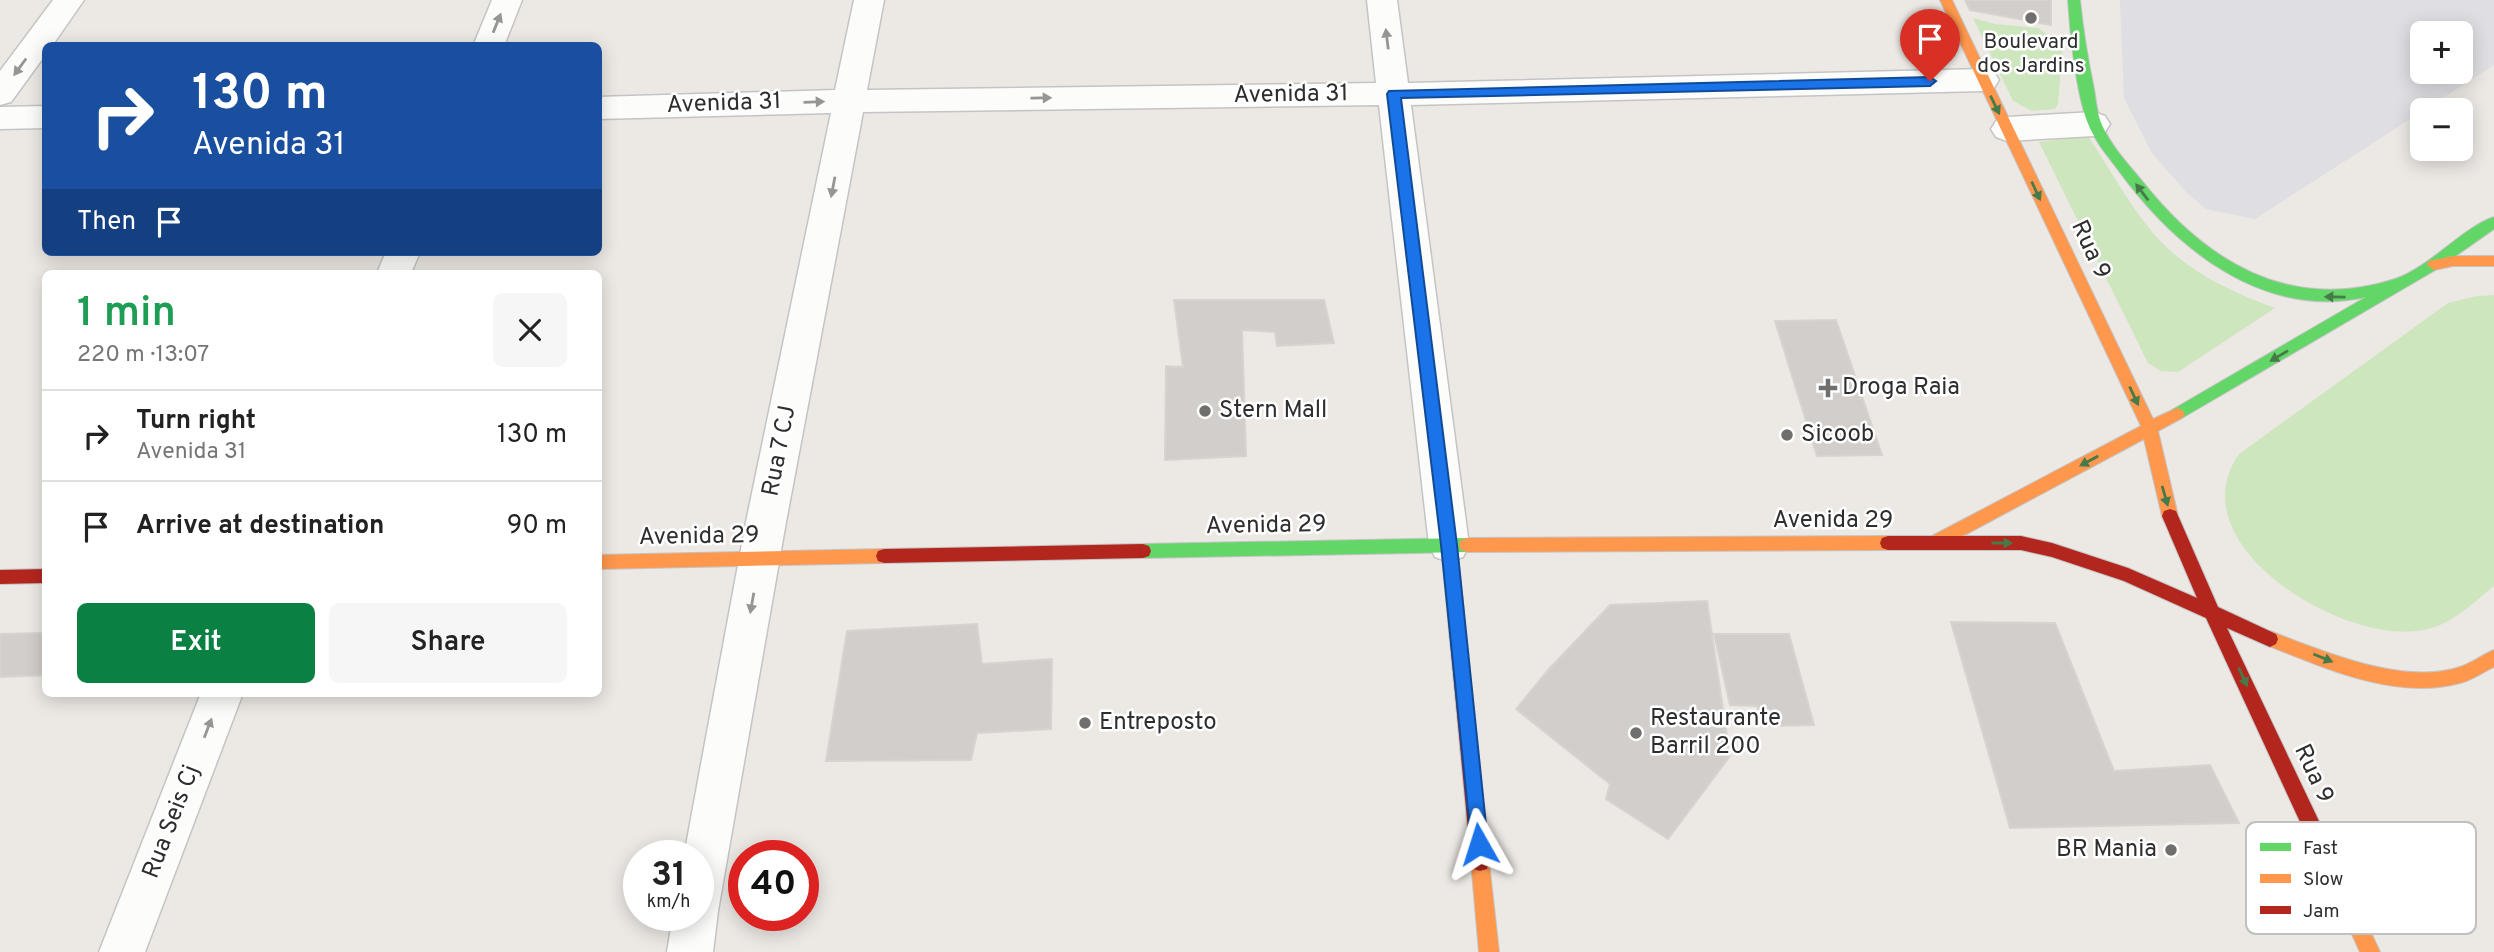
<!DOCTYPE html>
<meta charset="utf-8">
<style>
body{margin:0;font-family:Overpass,sans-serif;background:#f6f6f6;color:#222;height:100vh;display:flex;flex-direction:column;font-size:26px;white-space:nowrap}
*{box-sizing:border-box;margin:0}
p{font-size:23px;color:#767676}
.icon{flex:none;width:38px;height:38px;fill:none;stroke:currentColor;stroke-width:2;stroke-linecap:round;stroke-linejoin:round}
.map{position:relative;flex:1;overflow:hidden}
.side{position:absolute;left:42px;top:270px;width:560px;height:427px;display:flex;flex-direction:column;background:#fff;border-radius:10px;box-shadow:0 4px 18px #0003}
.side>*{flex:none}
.banner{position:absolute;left:42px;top:42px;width:560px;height:214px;border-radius:10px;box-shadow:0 4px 18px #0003;background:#1a4fa0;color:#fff;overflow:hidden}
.buttons{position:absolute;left:2410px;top:21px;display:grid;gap:14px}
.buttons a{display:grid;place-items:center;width:63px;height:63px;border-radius:10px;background:#fff;box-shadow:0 4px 18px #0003;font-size:35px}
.speed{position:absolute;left:623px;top:840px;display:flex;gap:14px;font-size:35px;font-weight:700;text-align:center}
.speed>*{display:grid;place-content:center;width:91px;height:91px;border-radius:50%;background:#fff;box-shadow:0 4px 18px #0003;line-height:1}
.speed small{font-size:18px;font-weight:400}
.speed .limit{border:10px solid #d22;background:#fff;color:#111}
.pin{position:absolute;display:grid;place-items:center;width:60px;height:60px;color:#fff;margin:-72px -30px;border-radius:50% 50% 50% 0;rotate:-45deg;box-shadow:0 0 7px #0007}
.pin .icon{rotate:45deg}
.me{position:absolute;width:77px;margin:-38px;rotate:354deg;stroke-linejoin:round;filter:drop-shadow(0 0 5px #0008)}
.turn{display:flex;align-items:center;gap:24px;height:147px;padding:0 35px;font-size:32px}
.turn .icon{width:91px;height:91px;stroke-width:2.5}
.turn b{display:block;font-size:49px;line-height:60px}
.then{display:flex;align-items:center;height:66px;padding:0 35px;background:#0003;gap:14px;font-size:26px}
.round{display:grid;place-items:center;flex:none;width:74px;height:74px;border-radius:10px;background:#f6f6f6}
.overview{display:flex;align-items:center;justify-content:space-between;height:119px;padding:0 35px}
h1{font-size:42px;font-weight:600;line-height:52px;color:#1e9e55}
.action{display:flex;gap:14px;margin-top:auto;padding:14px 35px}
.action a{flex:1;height:80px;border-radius:10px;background:#0b8043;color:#fff;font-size:28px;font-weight:600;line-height:80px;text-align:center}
.action a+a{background:#f6f6f6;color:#222}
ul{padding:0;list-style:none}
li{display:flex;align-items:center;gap:21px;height:91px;padding:0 35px;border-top:2px solid #e0e0e0}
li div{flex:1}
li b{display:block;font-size:26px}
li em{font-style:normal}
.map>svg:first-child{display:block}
</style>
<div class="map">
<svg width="2494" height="952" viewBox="0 0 2494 952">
<rect width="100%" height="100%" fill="#ece8e4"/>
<path fill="#dfdee2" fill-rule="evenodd" d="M 2120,0 L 2494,0 L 2494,65 L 2255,219 L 2206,209 L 2187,193 L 2152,153 L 2124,98 ZM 2422,33 L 2460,33 L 2460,72 L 2422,72 Z"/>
<g fill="#cee6be">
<path d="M 1973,18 L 1995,24 L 2038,28 L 2063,45 L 2058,104 L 2055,109 L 2032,111 L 2013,101 Z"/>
<path d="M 2088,136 C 2108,166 2126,199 2148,227 C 2180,268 2228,291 2275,308 L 2178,372 L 2161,371 L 2148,363 L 2039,142 Z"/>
<path d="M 2494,295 L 2494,586 C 2470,605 2449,628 2417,631 C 2337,641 2177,543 2239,454 L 2448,303 L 2477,296 Z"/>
</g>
<g fill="#d1cecb" stroke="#d7d4d0" stroke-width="2">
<path d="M 1965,0 L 2051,0 L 2051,25 L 1970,10 Z"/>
<path d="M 1174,300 L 1324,300 L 1334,343 L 1277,346 L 1275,332 L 1242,330 L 1246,456 L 1165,460 L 1166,366 L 1183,367 Z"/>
<path d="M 1836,320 L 1882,455 L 1817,456 L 1775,321 Z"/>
<path d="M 1707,601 L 1730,756 L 1668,839 L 1606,799 L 1610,784 L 1516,709 L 1549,669 L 1610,605 Z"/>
<path d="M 1951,622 L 2055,623 L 2114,771 L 2210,765 L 2239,823 L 2010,828 Z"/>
<path d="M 977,624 L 982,664 L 1052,659 L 1051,729 L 977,733 L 971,760 L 826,761 L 847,631 Z"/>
<path d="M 46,633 L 46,675 L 0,677 L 0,634 Z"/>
<path d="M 1714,634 L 1789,634 L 1814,725 L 1764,726 L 1757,706 L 1730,705 Z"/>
</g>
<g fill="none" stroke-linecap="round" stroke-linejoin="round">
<defs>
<g id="street">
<path d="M 53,0 L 84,0 L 52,46 L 46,46 L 46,54 L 11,102 L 0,105 L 0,71 Z"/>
<path d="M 492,0 L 522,0 L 504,46 L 473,46 Z"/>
<path d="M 854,0 L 884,0 L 867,90 L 1376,83 L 1367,0 L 1397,0 L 1408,83 L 1983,69 L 1994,72 L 1999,80 L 1994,88 L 1983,91 L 1411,105 L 1469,545 L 1463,557 L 1449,562 L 1435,557 L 1429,545 L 1379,105 L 863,112 L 786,522 L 718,911 L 713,952 L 667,952 L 673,915 L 698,915 L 698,856 L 684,856 L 746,522 L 831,113 L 598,119 L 598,97 L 835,90 Z"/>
<path d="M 46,106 L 46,128 L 0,129 L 0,107 Z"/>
<path d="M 2094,112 L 2105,116 L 2110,124 L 2105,132 L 2094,136 L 2007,141 L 1996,137 L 1991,129 L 1996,121 L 2007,117 Z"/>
<path d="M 386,252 L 420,252 L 411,273 L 377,273 Z"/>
<path d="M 201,693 L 243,693 L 145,952 L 99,952 Z"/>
</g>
<g id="fast">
<path d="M 2068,0 L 2080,0 C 2083,30 2088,60 2094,89 C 2096,101 2097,114 2102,125 C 2111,146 2128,164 2142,181 C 2206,262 2290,313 2395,279 C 2429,268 2463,227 2494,217 L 2494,229 L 2437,269 L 2182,418 L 2172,418 L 2169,414 L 2172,410 L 2366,297 C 2263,320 2175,248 2119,171 C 2107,155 2094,140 2087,121 C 2076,90 2070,34 2068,0 Z"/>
<path d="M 1467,538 L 1473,540 L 1475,545 L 1473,550 L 1467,552 L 1143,558 L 1137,556 L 1135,551 L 1137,546 L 1143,544 Z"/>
</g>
<g id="slow">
<path d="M 1940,0 L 1952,0 L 2153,419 L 2177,408 L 2182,410 L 2185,414 L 2182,418 L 2158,431 L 2178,516 L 2176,521 L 2170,523 L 2164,521 L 2162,516 L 2144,439 L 1944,546 L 1938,548 L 1932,546 L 1930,541 L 1932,536 L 2141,426 Z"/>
<path d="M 2453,256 L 2494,256 L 2494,266 L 2453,266 L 2434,270 L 2427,265 L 2429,261 Z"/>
<path d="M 1888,536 L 1894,538 L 1896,543 L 1894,548 L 1888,550 L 1467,552 L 1461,550 L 1459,545 L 1461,540 L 1467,538 Z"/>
<path d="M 884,549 L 890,551 L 892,556 L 890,561 L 884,563 L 598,569 L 598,555 Z"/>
<path d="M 2270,631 C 2322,651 2404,686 2460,667 C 2472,663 2482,655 2494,650 L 2494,667 C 2483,672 2472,680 2460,683 C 2395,701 2323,667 2264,644 L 2262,639 L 2264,634 Z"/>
<path d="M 2320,835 L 2327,838 L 2380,952 L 2360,952 L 2311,844 L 2313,838 Z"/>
<path d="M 1480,853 L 1487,855 L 1489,862 L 1499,952 L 1479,952 L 1471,862 L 1473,855 Z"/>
</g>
<g id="jam">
<path d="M 2170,509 L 2176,511 L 2218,607 L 2276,634 L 2278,639 L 2276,644 L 2270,647 L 2227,628 L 2327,838 L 2329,844 L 2327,850 L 2320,853 L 2313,850 L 2206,618 L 2124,581 L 2052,557 L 2021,550 L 1888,550 L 1882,548 L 1880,543 L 1882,538 L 1888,536 L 2021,536 L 2052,543 L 2128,568 L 2197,598 L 2162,516 L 2164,511 Z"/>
<path d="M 1449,538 L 1455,540 L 1457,545 L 1489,862 L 1487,869 L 1480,871 L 1473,869 L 1471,862 L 1441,545 L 1443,540 Z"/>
<path d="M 1143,544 L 1149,546 L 1151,551 L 1149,556 L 1143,558 L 884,563 L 878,561 L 876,556 L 878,551 L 884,549 Z"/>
<path d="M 46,569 L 46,583 L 0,584 L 0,570 Z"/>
</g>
</defs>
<use href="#street" stroke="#c5c4c5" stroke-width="3"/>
<use href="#fast" stroke="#c5c4c5" stroke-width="2"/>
<use href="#slow" stroke="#c5c4c5" stroke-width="2"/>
<use href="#jam" stroke="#c5c4c5" stroke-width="2"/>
<use href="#street" fill="#fcfcfb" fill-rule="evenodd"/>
<use href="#fast" fill="#63d668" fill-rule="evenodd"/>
<use href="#slow" fill="#ff974d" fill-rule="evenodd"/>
<use href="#jam" fill="#b3261e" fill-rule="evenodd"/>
</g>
<defs><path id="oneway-solid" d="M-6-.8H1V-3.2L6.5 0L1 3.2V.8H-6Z" transform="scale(1.75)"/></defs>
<g fill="#959594">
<use href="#oneway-solid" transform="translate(497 23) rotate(-68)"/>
<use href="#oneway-solid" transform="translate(1387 39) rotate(-97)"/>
<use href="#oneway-solid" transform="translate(20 67) rotate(126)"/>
<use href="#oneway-solid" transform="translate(1041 98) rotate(-1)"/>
<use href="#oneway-solid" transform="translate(814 102) rotate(-2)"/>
<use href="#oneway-solid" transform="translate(833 187) rotate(101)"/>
<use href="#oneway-solid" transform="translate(752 603) rotate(100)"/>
<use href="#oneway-solid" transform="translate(208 728) rotate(-69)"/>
</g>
<g fill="#467a48">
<use href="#oneway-solid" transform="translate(1995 105) rotate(64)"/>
<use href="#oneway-solid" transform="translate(2036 191) rotate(65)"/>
<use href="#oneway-solid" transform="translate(2142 192) rotate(-127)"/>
<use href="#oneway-solid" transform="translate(2335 297) rotate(-179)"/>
<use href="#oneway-solid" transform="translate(2279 356) rotate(149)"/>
<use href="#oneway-solid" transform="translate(2134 396) rotate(65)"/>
<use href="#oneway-solid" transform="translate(2089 461) rotate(152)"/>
<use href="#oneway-solid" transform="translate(2165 496) rotate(74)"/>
<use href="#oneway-solid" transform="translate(2002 543)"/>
<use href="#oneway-solid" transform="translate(2323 658) rotate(22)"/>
<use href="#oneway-solid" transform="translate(2243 677) rotate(65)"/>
</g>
<path fill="#1a73e8" stroke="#114b97" stroke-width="2" d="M 1930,77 L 1936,81 L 1930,86 L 1401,98 L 1457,545 L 1488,844 L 1485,850 L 1479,853 L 1472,850 L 1441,545 L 1387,94 L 1389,91 Z"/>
<g fill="#706f6e" stroke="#fff" stroke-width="2.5">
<circle cx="2031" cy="18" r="7"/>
<path d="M1824.5 377.5h7v7h7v7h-7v7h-7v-7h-7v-7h7z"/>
<circle cx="1205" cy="411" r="7"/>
<circle cx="1787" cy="435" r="7"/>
<circle cx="1085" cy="723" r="7"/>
<circle cx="1636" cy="733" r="7"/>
<circle cx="2171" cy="850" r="7"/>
</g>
<g text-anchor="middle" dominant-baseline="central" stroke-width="5" stroke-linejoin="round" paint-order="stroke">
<g font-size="21" fill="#2e2e2e" stroke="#fff">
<text x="2031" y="42">Boulevard<tspan x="2031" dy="24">dos Jardins</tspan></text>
</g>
<g font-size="24" fill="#2e2e2e" stroke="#fff">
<text transform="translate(1291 95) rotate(-1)">Avenida 31</text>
<text transform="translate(724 104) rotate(-2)">Avenida 31</text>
<text transform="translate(2090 250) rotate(65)">Rua 9</text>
<text transform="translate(780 451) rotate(-79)">Rua 7 CJ</text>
<text x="1833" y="521">Avenida 29</text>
<text transform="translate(1266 526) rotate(-1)">Avenida 29</text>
<text transform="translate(699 537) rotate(-1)">Avenida 29</text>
<text transform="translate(2313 774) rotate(65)">Rua 9</text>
<text transform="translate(172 822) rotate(-69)">Rua Seis Cj</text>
</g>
<g font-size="24" fill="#2e2e2e" stroke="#fff" text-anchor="start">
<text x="1842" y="388">Droga Raia</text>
<text x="1219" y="411">Stern Mall</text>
<text x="1801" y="435">Sicoob</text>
<text x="1650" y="719">Restaurante<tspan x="1650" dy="28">Barril 200</tspan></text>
<text x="1099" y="723">Entreposto</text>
<text x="2157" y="850" text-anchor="end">BR Mania</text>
</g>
</g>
<rect x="2246" y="822" width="230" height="112" rx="10" fill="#fff" stroke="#c0c0c0" stroke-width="2"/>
<rect x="2260" y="843" width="31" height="8" fill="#63d668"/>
<rect x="2260" y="874" width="31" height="9" fill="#ff974d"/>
<rect x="2260" y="906" width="31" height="8" fill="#b3261e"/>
<g font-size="19" fill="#2e2e2e">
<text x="2303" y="854">Fast</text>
<text x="2303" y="885">Slow</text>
<text x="2303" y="917">Jam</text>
</g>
</svg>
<div class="buttons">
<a>+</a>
<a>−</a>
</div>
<div class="speed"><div>31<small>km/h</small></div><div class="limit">40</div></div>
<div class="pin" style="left:1930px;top:81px;background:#d93025"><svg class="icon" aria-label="arrive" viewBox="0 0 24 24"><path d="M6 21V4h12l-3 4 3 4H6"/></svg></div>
<svg class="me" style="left:1479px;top:844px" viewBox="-20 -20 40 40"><path d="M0-17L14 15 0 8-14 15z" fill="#1a73e8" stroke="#fff" stroke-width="4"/></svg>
<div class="banner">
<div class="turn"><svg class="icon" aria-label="right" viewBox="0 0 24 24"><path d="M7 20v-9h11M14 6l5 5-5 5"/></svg><div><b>130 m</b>Avenida 31</div></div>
<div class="then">Then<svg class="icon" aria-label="arrive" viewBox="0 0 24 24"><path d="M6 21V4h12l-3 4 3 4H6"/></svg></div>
</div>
<section class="side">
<div class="overview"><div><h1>1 min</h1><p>220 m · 13:07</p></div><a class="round"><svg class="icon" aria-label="close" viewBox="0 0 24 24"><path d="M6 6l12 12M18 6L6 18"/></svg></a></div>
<ul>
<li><svg class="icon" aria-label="right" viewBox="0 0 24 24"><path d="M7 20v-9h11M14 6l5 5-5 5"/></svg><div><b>Turn right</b><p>Avenida 31</p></div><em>130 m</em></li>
<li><svg class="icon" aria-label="arrive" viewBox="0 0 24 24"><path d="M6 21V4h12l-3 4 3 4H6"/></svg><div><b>Arrive at destination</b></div><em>90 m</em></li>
</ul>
<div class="action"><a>Exit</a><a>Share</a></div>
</section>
</div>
